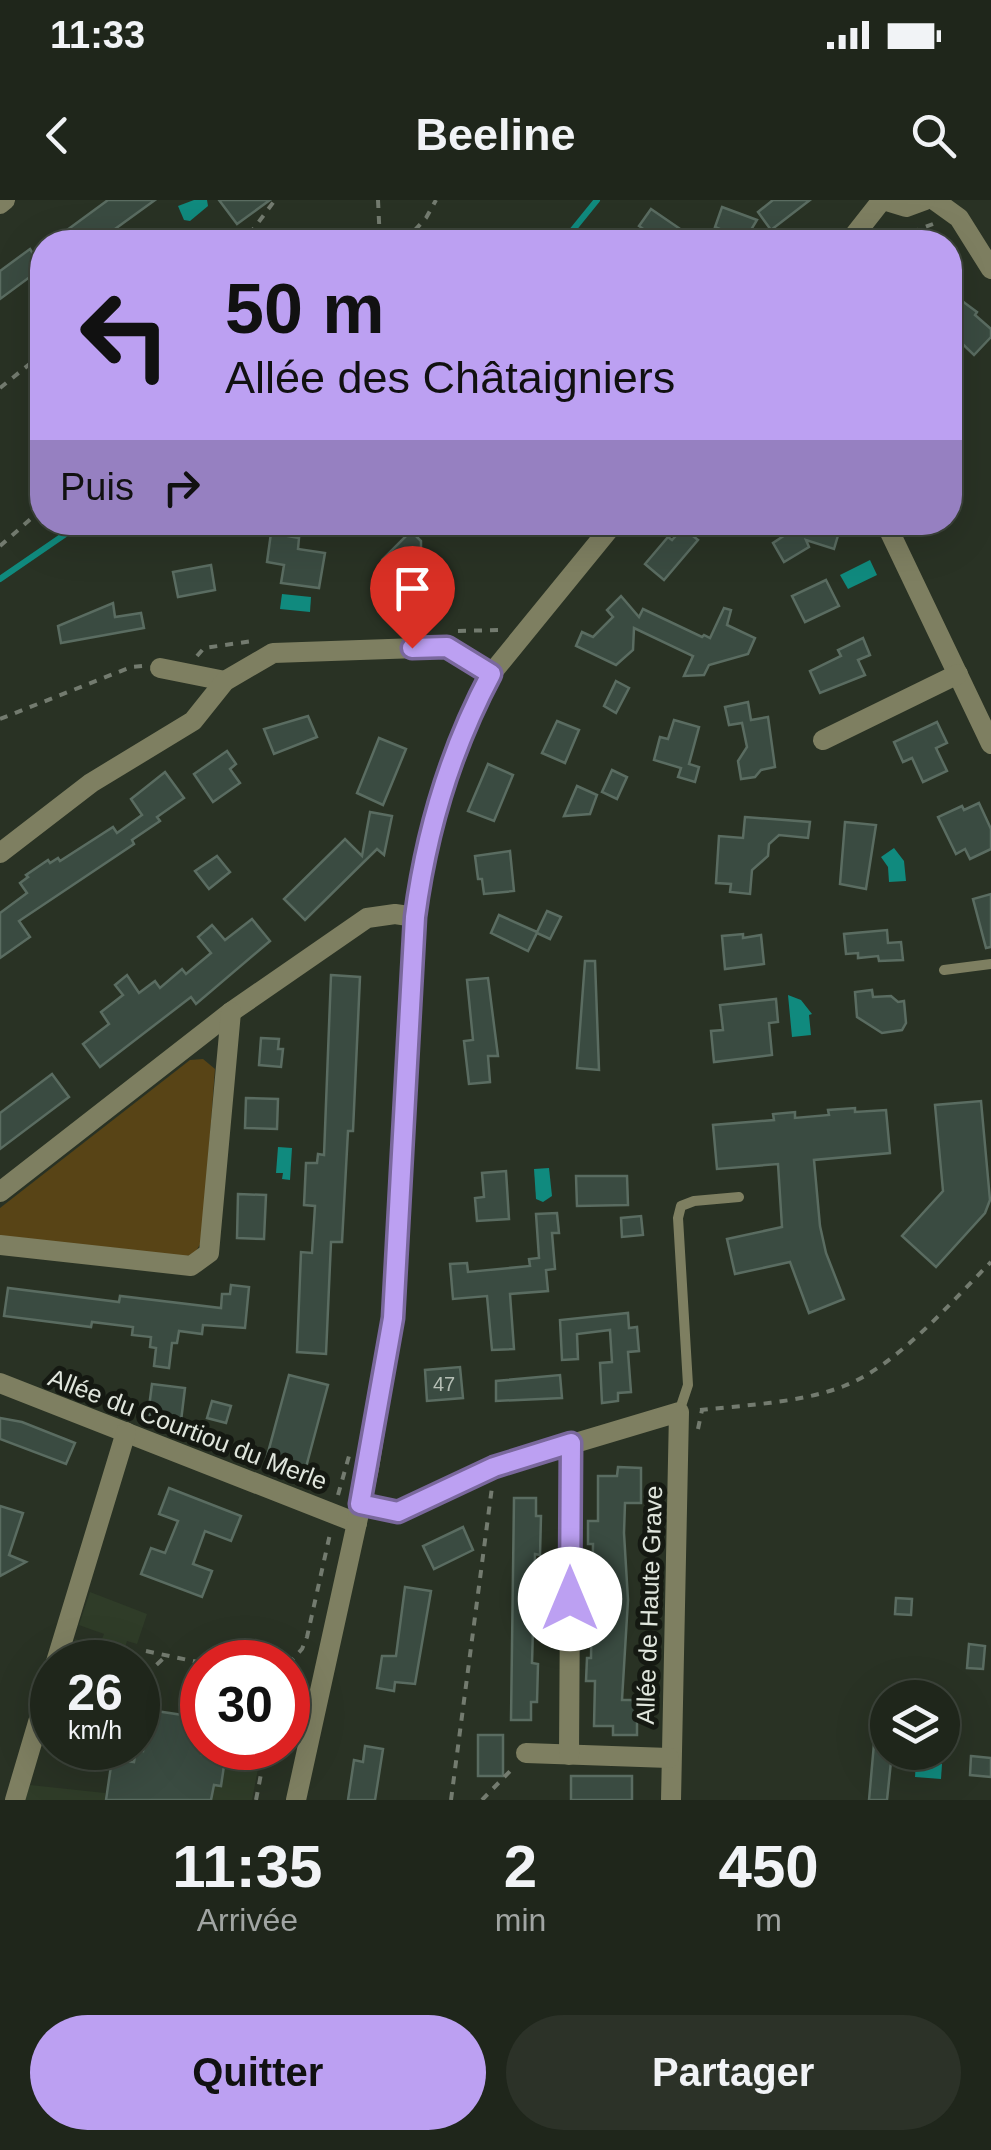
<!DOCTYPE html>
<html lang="fr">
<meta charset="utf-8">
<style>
body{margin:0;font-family:Arial,sans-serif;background:#2c3228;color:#f1f3f6;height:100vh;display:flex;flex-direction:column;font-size:38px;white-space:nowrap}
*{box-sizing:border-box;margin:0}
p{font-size:32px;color:#a1a5a3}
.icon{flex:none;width:55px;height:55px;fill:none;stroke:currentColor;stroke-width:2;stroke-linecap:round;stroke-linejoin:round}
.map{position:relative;height:1600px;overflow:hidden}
.sheet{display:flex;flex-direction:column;background:#1f261b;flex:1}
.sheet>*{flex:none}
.top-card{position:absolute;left:30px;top:30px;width:932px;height:305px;border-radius:40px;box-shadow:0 10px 40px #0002,0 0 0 2px #3c433a;background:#bca0f2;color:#111;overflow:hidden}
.controls{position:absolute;left:870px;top:1480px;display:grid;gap:20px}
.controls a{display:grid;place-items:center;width:90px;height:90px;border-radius:50%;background:#1f261b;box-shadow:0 10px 40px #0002,0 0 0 2px #3c433a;font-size:50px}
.speed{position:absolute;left:30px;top:1440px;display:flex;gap:20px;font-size:50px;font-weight:700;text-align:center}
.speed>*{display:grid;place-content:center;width:130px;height:130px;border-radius:50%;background:#1f261b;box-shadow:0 10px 40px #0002,0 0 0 2px #3c433a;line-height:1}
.speed small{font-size:25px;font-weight:400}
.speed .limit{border:15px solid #d22;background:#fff;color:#111}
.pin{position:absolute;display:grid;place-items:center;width:85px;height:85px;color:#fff;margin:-102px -42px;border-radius:50% 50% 50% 0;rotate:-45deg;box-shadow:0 0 10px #0007}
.pin .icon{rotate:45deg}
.me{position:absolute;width:110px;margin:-55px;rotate:0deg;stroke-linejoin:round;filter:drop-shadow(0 0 8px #0008)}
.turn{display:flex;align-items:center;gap:35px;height:210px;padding:0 30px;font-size:45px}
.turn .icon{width:130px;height:130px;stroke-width:2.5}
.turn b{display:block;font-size:70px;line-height:85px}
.then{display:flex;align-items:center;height:95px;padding:0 30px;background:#0003;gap:20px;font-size:38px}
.eta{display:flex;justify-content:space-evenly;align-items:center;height:170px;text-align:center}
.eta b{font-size:60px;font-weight:700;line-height:70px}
.action{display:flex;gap:20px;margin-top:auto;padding:20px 30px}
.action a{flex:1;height:115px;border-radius:60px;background:#bca0f2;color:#111;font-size:40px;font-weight:700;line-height:115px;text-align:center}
.action a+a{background:#2c3228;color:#f1f3f6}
.status{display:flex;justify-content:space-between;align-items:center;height:70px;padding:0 50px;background:#1f261b;direction:ltr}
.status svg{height:28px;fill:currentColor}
header{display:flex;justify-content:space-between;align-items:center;height:130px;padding:0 30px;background:#1f261b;font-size:45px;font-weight:700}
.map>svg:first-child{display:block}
</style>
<div class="status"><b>11:33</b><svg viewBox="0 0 49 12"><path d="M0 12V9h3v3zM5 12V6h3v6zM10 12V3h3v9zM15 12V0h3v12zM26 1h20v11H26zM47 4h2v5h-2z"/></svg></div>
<header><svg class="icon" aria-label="back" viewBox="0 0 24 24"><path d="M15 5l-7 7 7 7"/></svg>Beeline<svg class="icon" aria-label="search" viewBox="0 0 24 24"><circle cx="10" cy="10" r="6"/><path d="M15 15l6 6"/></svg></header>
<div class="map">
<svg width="991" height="1600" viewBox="0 0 991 1600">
<rect width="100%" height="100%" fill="#293224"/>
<g fill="#2f3c28">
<path d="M 90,1392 L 147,1414 L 137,1444 L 127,1441 L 120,1462 L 96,1462 L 70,1455 L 75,1439 L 99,1446 L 104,1434 L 79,1425 Z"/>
<path d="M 189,1474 L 202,1476 L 202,1548 L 262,1548 L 252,1600 L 25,1600 L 30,1585 L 105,1593 L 105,1598 L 128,1594 L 131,1585 L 108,1582 L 112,1559 L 134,1562 L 136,1550 L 143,1550 L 149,1510 L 176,1514 L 175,1519 L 182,1520 Z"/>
</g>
<path fill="#584416" d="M 203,859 L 215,869 L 202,1041 L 195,1053 L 182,1058 L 0,1037 L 0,1008 L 190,860 Z"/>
<g fill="#108a7e">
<path d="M 194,0 L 207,0 L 208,6 L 190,21 L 184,20 L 178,6 Z"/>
<path d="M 870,360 L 877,375 L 848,389 L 840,375 Z"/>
<path d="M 282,394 L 311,397 L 310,412 L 280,409 Z"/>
<path d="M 894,648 L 904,661 L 906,681 L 889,682 L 888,667 L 881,657 Z"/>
<path d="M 788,795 L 801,800 L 812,814 L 809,815 L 811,835 L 792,837 Z"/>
<path d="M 278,947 L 292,948 L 290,980 L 282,979 L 283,973 L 276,973 Z"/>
<path d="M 549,968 L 552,996 L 543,1002 L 536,999 L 534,969 Z"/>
<path d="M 916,1562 L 942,1564 L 941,1579 L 915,1577 Z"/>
</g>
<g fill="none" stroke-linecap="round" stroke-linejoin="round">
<g stroke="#108a7e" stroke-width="6">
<path d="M 563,42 L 597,0"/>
<path d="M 0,379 L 83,322"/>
</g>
</g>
<g fill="#3a4b41" stroke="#5a6c61" stroke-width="2.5">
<path d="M 108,0 L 155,0 L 97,42 L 70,42 L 63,33 Z"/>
<path d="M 219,0 L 270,0 L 237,24 Z"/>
<path d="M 773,0 L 810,0 L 771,30 L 758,12 Z"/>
<path d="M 722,7 L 757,20 L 745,40 L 715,27 Z"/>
<path d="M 651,9 L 686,33 L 679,42 L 662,42 L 639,26 Z"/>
<path d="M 30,49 L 42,68 L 0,99 L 0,71 Z"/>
<path d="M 950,92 L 977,112 L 975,115 L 991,129 L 991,137 L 974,155 L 950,132 Z"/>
<path d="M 805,322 L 842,322 L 834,349 L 806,340 L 809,347 L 784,362 L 773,343 Z"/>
<path d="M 683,328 L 698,340 L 664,380 L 645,364 L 668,337 L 672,340 Z"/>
<path d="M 271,333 L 299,338 L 298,349 L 325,353 L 319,388 L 281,383 L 284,365 L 267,362 Z"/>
<path d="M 413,333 L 421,341 L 421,350 L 415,356 L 416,412 L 382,378 L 382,360 L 406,336 Z"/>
<path d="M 211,365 L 215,390 L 178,397 L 173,372 Z"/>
<path d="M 826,380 L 839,406 L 805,422 L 792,396 Z"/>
<path d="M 621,396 L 639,417 L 643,409 L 702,437 L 704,435 L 710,438 L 724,408 L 731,410 L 727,425 L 755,438 L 748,454 L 709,465 L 704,475 L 684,476 L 693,456 L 634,428 L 633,450 L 616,465 L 576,446 L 582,432 L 593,437 L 613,417 L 607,410 Z"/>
<path d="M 113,403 L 115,417 L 141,413 L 144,428 L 61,443 L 58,426 Z"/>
<path d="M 863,438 L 870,455 L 858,460 L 865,475 L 820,493 L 810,471 L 841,456 L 838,450 Z"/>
<path d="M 616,481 L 629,488 L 616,513 L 604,506 Z"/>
<path d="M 748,502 L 751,520 L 768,517 L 775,567 L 761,570 L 755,577 L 741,579 L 738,561 L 747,547 L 742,523 L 729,525 L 725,507 Z"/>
<path d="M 308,516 L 317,537 L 274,554 L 264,529 Z"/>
<path d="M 674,520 L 699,527 L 689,564 L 699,567 L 695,582 L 678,577 L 681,568 L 654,560 L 660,537 L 668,539 Z"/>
<path d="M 557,521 L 579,530 L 565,563 L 542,553 Z"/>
<path d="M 937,522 L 947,543 L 936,548 L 947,571 L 923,582 L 912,558 L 903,562 L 894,542 Z"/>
<path d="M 379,538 L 406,549 L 383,605 L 357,593 Z"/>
<path d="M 227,551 L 236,564 L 230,569 L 240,583 L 213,602 L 194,574 Z"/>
<path d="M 488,564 L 513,575 L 494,621 L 468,611 Z"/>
<path d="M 612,570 L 627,577 L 617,599 L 602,592 Z"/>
<path d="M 165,572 L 184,598 L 157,617 L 160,621 L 132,640 L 134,644 L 19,721 L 30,737 L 0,758 L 0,713 L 27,693 L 20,683 L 28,677 L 26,675 L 48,660 L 50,663 L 58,658 L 60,661 L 113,627 L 117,633 L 142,615 L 131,599 Z"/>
<path d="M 577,586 L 597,595 L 590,614 L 564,616 Z"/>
<path d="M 979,603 L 991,629 L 991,649 L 970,659 L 965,649 L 956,654 L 938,617 L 962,606 L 964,610 Z"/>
<path d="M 370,612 L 392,616 L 384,655 L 377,649 L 305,720 L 284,699 L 345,639 L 362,656 Z"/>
<path d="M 745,617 L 810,622 L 808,638 L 779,635 L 769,644 L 768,656 L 752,670 L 750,694 L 730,692 L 731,684 L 716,683 L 719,636 L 743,638 Z"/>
<path d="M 845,622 L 876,625 L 866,689 L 840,684 Z"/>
<path d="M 510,651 L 514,691 L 484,694 L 482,679 L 478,679 L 475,656 Z"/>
<path d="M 217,656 L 230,672 L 209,689 L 195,671 Z"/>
<path d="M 991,694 L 991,747 L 986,748 L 973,699 Z"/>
<path d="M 547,711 L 561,717 L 550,739 L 537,733 L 528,751 L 491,733 L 499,715 L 537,732 Z"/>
<path d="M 252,719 L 270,741 L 196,804 L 191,797 L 100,867 L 83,844 L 109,824 L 101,812 L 123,795 L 115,785 L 127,775 L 139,793 L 155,781 L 160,788 L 182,769 L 186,774 L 211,753 L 198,737 L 212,725 L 225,740 Z"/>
<path d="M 887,730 L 888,743 L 901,742 L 903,760 L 879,761 L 878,756 L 858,758 L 858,753 L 846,754 L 844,734 Z"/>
<path d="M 743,734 L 743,738 L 761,735 L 764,764 L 725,769 L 722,736 Z"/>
<path d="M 585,761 L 595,761 L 599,870 L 577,868 Z"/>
<path d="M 331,775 L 360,777 L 353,931 L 348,931 L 342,1042 L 331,1042 L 326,1154 L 297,1152 L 301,1052 L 312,1053 L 315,1006 L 304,1005 L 306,963 L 317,963 L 318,954 L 324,955 Z"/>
<path d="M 488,778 L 498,856 L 488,856 L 490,882 L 469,884 L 464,841 L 473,840 L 467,780 Z"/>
<path d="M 872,790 L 873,797 L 891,796 L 898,802 L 904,801 L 906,823 L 902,830 L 882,833 L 857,817 L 855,792 Z"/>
<path d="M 776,799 L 778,822 L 769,823 L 772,855 L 714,862 L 711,831 L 723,830 L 720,805 Z"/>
<path d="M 261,838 L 279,839 L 278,849 L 283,849 L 281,867 L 259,865 Z"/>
<path d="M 52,874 L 69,897 L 0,949 L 0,913 Z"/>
<path d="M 246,898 L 278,899 L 277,929 L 245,928 Z"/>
<path d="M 981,901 L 990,1000 L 985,1013 L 936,1067 L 902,1036 L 943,991 L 935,905 Z"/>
<path d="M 855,908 L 855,912 L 886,910 L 890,953 L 814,960 L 820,1026 L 826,1053 L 844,1099 L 809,1113 L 790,1062 L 735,1074 L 727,1039 L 782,1027 L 778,964 L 717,969 L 713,925 L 774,920 L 773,914 L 795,912 L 795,918 L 829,915 L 828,910 Z"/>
<path d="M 506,971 L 509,1019 L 477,1021 L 475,998 L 484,997 L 482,973 Z"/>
<path d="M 576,976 L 627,976 L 628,1005 L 577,1006 Z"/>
<path d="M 238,994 L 266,995 L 264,1039 L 237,1038 Z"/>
<path d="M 557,1013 L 559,1033 L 552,1033 L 555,1069 L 546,1070 L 548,1091 L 510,1094 L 514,1149 L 492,1150 L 487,1096 L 453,1099 L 450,1064 L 467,1063 L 468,1072 L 530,1066 L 529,1059 L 539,1058 L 536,1014 Z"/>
<path d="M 641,1016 L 643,1035 L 622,1037 L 621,1018 Z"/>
<path d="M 231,1085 L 249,1087 L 245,1128 L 203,1125 L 202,1134 L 179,1131 L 177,1143 L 172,1143 L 169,1168 L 154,1166 L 156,1148 L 150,1147 L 151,1137 L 132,1135 L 133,1127 L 92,1122 L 91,1127 L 4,1116 L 8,1088 L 119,1102 L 120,1096 L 221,1108 L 222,1094 L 230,1094 Z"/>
<path d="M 628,1113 L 629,1128 L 637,1127 L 639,1151 L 628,1152 L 631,1192 L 618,1193 L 618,1201 L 602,1203 L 600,1163 L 612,1162 L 610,1130 L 577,1134 L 578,1159 L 562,1160 L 560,1120 Z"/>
<path d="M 460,1167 L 463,1198 L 427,1201 L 425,1170 Z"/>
<path d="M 289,1175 L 328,1185 L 305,1271 L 266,1260 Z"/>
<path d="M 560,1175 L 562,1198 L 496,1201 L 496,1181 Z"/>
<path d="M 152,1184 L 185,1188 L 181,1221 L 148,1215 Z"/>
<path d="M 212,1201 L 231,1206 L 226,1223 L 207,1218 Z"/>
<path d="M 0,1218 L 22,1222 L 75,1243 L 66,1264 L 0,1239 Z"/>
<path d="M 618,1267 L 641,1268 L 641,1303 L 625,1303 L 624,1333 L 628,1400 L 622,1500 L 637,1500 L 637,1535 L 613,1535 L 613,1526 L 594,1526 L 595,1481 L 586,1481 L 587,1458 L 591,1458 L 593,1344 L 588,1344 L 588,1321 L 598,1321 L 598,1276 L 617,1276 Z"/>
<path d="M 169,1288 L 241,1316 L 231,1341 L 205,1331 L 193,1364 L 212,1371 L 202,1397 L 141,1374 L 151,1348 L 165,1353 L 178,1321 L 159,1314 Z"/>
<path d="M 514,1298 L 536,1298 L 536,1316 L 541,1316 L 540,1355 L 535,1354 L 534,1390 L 539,1390 L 539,1429 L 533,1429 L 532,1463 L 538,1464 L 537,1502 L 531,1502 L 531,1520 L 511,1520 Z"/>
<path d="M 0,1306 L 23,1313 L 9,1355 L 26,1362 L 0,1376 Z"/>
<path d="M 463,1327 L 473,1350 L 434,1369 L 423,1346 Z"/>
<path d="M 405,1387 L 431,1391 L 415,1484 L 395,1482 L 394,1491 L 377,1488 L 382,1456 L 396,1456 Z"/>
<path d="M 896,1398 L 912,1399 L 911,1415 L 895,1414 Z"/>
<path d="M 969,1444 L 985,1446 L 983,1469 L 967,1468 Z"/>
<path d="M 189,1474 L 202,1476 L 202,1555 L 225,1559 L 221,1586 L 214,1585 L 211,1600 L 106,1600 L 112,1559 L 134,1562 L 136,1550 L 143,1551 L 149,1510 L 183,1515 Z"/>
<path d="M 876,1521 L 888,1522 L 888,1552 L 892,1552 L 887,1600 L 869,1600 Z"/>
<rect x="478" y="1535" width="25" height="41"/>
<path d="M 365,1546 L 383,1549 L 375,1600 L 348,1600 L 354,1560 L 363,1562 Z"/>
<path d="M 971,1556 L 991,1558 L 991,1577 L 970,1575 Z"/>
<rect x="571" y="1576" width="61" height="24"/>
</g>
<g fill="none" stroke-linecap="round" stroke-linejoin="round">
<g stroke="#737b6f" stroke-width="4" stroke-dasharray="8 8" stroke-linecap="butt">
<path d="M 378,0 L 380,42"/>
<path d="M 883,33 L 891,40 L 933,24"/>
<path d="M 235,42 L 249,35 L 275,0"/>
<path d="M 404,42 L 426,18 L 436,0"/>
<path d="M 0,188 L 42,154"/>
<path d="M 0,346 L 42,309"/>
<path d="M 458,431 L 500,430"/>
<path d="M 197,456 L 204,448 L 253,441"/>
<path d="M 0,519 L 131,467 L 143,466"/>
<path d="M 700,1210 C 746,1205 800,1203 844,1186 C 898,1165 950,1103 991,1062"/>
<path d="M 698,1229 L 702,1210"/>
<path d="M 338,1295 L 349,1256"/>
<path d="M 146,1451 L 202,1463"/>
<path d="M 288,1464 L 302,1449 L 307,1437 L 330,1334"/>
<path d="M 288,1481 L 301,1484"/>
<path d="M 138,1489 L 139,1481 L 166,1456"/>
<path d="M 256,1600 L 266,1548"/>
<path d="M 451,1600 L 492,1287"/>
<path d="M 482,1600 L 513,1568"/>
</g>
<g stroke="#7e7f61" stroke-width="10">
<path d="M 944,770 L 991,764"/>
<path d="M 679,1212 L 688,1185 L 678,1018 L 681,1006 L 694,1001 L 739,997"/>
</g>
<g stroke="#7e7f61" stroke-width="20">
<path d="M 934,0 L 959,18 L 991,69"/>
<path d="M 0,4 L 5,0"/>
<path d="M 885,322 L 991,544"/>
<path d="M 160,468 L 225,481"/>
<path d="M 823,540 L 958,474"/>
<path d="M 0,653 L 91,583 L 193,521 L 225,481 L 273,453 L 447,447 L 491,474"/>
<path d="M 0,992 L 231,812 L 367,718 L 395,714 L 415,717"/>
<path d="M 0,1045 L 191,1066 L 209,1053 L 231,812"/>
<path d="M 0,1183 L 357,1323"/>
<path d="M 361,1304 L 397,1311 L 495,1267 L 679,1212 L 671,1600"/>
<path d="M 56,1462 L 126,1232"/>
<path d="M 526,1553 L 669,1558"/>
<path d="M 569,1555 L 571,1243"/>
<path d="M 15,1600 L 52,1475"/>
</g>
<g stroke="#7e7f61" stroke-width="20">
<path d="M 883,0 L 906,7 L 925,0"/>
<path d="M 849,42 L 882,0"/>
<path d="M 296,1600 L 369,1268 L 393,1118 L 415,717 L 422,668 L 436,611 L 477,500 L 491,474 L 615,322"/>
</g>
</g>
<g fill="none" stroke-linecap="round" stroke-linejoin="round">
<defs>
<path id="route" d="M 412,448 L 447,447 L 491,474 C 451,549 426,633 415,717 L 393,1118 L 360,1304 L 398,1312 L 494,1267 L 571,1243 L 570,1399"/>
</defs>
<use href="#route" stroke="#7a689d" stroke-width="25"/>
<use href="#route" stroke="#bca0f2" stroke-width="18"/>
</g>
<g text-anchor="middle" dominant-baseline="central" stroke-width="10" stroke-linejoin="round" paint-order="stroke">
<g font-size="20" fill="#b6bfb6">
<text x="444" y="1184">47</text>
</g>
<g font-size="25" fill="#e0e6dd" stroke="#151912">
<text transform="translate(188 1229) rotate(21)">Allée du Courtiou du Merle</text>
<text transform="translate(649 1405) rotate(-88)">Allée de Haute Grave</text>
</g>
</g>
</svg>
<div class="controls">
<a><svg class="icon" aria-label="layers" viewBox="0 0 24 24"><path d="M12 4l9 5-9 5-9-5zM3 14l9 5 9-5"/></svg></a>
</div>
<div class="speed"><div>26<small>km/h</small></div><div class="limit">30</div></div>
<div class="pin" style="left:412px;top:448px;background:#d93025"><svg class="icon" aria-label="arrive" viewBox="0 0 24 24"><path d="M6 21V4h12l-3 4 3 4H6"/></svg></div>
<svg class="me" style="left:570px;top:1399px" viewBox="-20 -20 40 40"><circle r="19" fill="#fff"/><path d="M0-13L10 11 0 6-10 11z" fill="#bca0f2"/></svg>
<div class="top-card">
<div class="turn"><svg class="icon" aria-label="left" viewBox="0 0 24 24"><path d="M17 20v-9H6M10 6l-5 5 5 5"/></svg><div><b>50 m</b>Allée des Châtaigniers</div></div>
<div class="then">Puis<svg class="icon" aria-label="right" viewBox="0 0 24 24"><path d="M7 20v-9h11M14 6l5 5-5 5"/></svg></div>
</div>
</div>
<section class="sheet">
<div class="eta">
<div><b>11:35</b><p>Arrivée</p></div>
<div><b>2</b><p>min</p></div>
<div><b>450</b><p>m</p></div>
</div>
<div class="action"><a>Quitter</a><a>Partager</a></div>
</section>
